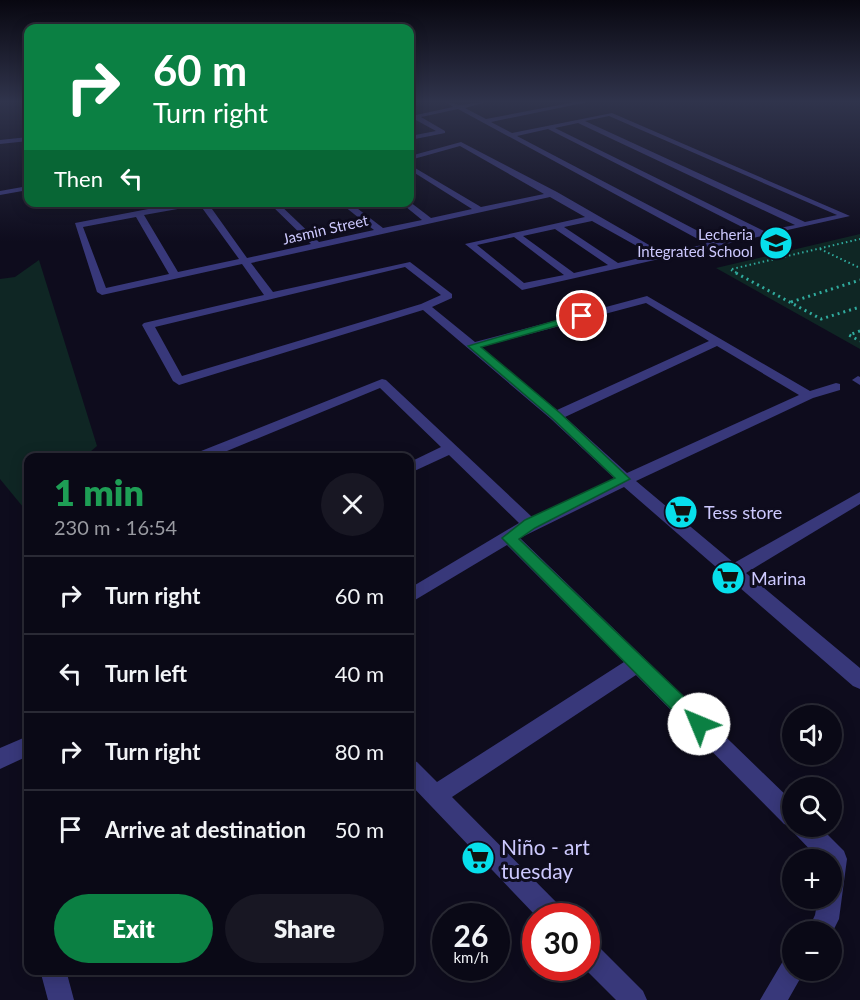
<!DOCTYPE html>
<meta charset="utf-8">
<style>
body{margin:0;font-family:Lato,sans-serif;background:#181723;color:#f1f3f6;height:100vh;display:flex;flex-direction:column;font-size:22px;white-space:nowrap}
*{box-sizing:border-box;margin:0}
p{font-size:20px;color:#999aa1}
.icon{flex:none;width:33px;height:33px;fill:none;stroke:currentColor;stroke-width:2;stroke-linecap:round;stroke-linejoin:round}
.map{position:relative;flex:1;overflow:hidden}
.side{position:absolute;left:24px;top:453px;width:390px;height:522px;display:flex;flex-direction:column;background:#0a0916;border-radius:12px;box-shadow:0 3px 15px #0003,0 0 0 2px #2a2a35}
.side>*{flex:none}
.top-card{position:absolute;left:24px;top:24px;width:390px;height:183px;border-radius:12px;box-shadow:0 3px 15px #0003,0 0 0 2px #2a2a35;background:#0b8043;color:#fff;overflow:hidden}
.buttons{position:absolute;left:782px;top:705px;display:grid;gap:12px}
.buttons a{display:grid;place-items:center;width:60px;height:60px;border-radius:50%;background:#0a0916;box-shadow:0 3px 15px #0003,0 0 0 2px #2a2a35;font-size:30px}
.speed{position:absolute;left:432px;top:903px;display:flex;gap:12px;font-size:30px;font-weight:700;text-align:center}
.speed>*{display:grid;place-content:center;width:78px;height:78px;border-radius:50%;background:#0a0916;box-shadow:0 3px 15px #0003,0 0 0 2px #2a2a35;line-height:1}
.speed small{font-size:15px;font-weight:400}
.speed .limit{border:9px solid #d22;background:#fff;color:#111}
.pin{position:absolute;display:grid;place-items:center;width:51px;height:51px;color:#fff;margin:-26px;border:3px solid #fff;border-radius:50%;box-shadow:0 2px 6px #0007}
.me{position:absolute;width:66px;margin:-33px;rotate:315deg;stroke-linejoin:round;filter:drop-shadow(0 0 4px #0008)}
.turn{display:flex;align-items:center;gap:21px;height:126px;padding:0 30px;font-size:27px}
.turn .icon{width:78px;height:78px;stroke-width:2.5}
.turn b{display:block;font-size:42px;line-height:51px}
.then{display:flex;align-items:center;height:57px;padding:0 30px;background:#0003;gap:12px;font-size:22px}
.round{display:grid;place-items:center;flex:none;width:63px;height:63px;border-radius:32px;background:#181723}
.head{display:flex;align-items:center;justify-content:space-between;height:102px;padding:0 30px}
h1{font-size:36px;font-weight:800;line-height:45px;color:#1e9e55}
.action{display:flex;gap:12px;margin-top:auto;padding:12px 30px}
.action a{flex:1;height:69px;border-radius:36px;background:#0b8043;color:#fff;font-size:24px;font-weight:800;line-height:69px;text-align:center}
.action a+a{background:#181723;color:#f1f3f6}
ul{padding:0;list-style:none}
li{display:flex;align-items:center;gap:18px;height:78px;padding:0 30px;border-top:2px solid #2a2a35}
li div{flex:1}
li b{display:block;font-size:22px}
li em{font-style:normal}
.map>svg:first-child{display:block}
</style>
<div class="map">
<svg width="860" height="1000" viewBox="0 0 860 1000">
<rect width="100%" height="100%" fill="#0e0c1d"/>
<g fill="#0f2624">
<path d="M 860,234 L 860,349 L 716,268 Z"/>
<path d="M 39,260 L 97,446 L 84,457 L 28,458 L 28,513 L 0,479 L 0,279 L 15,277 Z"/>
</g>
<g fill="none" stroke-linecap="round" stroke-linejoin="round">
<g stroke="#30ab9e" stroke-width="2" stroke-dasharray="1.5 3" stroke-linecap="butt">
<path d="M 820,249 L 860,268"/>
<path d="M 732,269 L 860,239"/>
<path d="M 731,270 L 739,274"/>
</g>
<g stroke="#30ab9e" stroke-width="3" stroke-dasharray="2 4" stroke-linecap="butt">
<path d="M 736,273 L 821,319 L 860,307"/>
<path d="M 791,302 L 860,280"/>
<path d="M 860,331 L 849,335 L 860,341"/>
</g>
<g fill="#38387a" fill-rule="evenodd">
<path d="M 446,102 L 460,105 L 486,102 L 465,108 L 486,119 L 575,102 L 588,102 L 491,122 L 512,133 L 612,113 L 850,216 L 522,290 L 465,244 L 585,217 L 550,197 L 251,263 L 273,292 L 410,262 L 452,294 L 452,298 L 432,307 L 475,342 L 647,296 L 810,391 L 836,383 L 840,384 L 840,390 L 813,398 L 636,481 L 734,563 L 860,492 L 860,504 L 746,573 L 860,668 L 860,689 L 853,686 L 624,487 L 520,538 L 792,801 L 792,826 L 819,826 L 844,851 L 847,859 L 839,919 L 831,935 L 831,932 L 807,932 L 815,915 L 818,898 L 831,898 L 831,860 L 820,860 L 795,834 L 792,827 L 784,824 L 636,675 L 452,797 L 561,907 L 564,916 L 536,916 L 410,784 L 410,759 L 417,762 L 437,782 L 624,662 L 507,545 L 410,603 L 410,588 L 519,523 L 449,455 L 410,473 L 410,462 L 441,447 L 380,388 L 210,458 L 189,458 L 191,455 L 382,379 L 386,380 L 532,517 L 615,479 L 551,419 L 423,310 L 179,385 L 173,381 L 142,325 L 144,323 L 264,295 L 242,264 L 102,295 L 97,292 L 75,223 L 185,202 L 207,202 L 247,258 L 311,244 L 268,202 L 277,202 L 319,242 L 374,230 L 339,202 L 349,202 L 383,228 L 422,220 L 400,202 L 410,202 L 431,218 L 472,209 L 410,170 L 410,165 L 481,207 L 544,194 L 460,146 L 410,160 L 410,156 L 461,142 L 557,192 L 663,253 L 707,244 L 458,109 L 421,117 L 445,131 L 445,133 L 410,140 L 410,136 L 436,131 L 414,119 L 410,120 L 410,114 L 416,115 L 453,107 ZM 609,116 L 837,215 L 805,222 L 585,121 ZM 578,123 L 795,225 L 764,231 L 555,128 ZM 548,129 L 754,233 L 717,241 L 517,136 ZM 200,205 L 239,259 L 178,272 L 144,215 ZM 136,217 L 169,274 L 106,288 L 83,227 ZM 592,221 L 653,255 L 618,263 L 564,227 ZM 555,229 L 608,265 L 574,273 L 523,236 ZM 514,237 L 564,275 L 524,283 L 477,245 ZM 405,267 L 441,295 L 421,304 L 182,376 L 155,327 ZM 646,303 L 709,341 L 557,410 L 481,347 ZM 717,346 L 799,395 L 627,473 L 565,417 Z"/>
<path d="M 28,137 L 28,141 L 0,144 L 0,140 Z"/>
<path d="M 28,186 L 28,190 L 0,195 L 0,191 Z"/>
<path d="M 858,376 L 860,377 L 860,385 L 852,380 Z"/>
<path d="M 28,736 L 28,756 L 0,769 L 0,748 Z"/>
<path d="M 586,940 L 595,943 L 643,991 L 647,1000 L 616,1000 L 584,968 L 586,968 Z"/>
<path d="M 792,957 L 792,970 L 805,970 L 788,1000 L 760,1000 L 783,961 Z"/>
<path d="M 40,970 L 66,970 L 74,1000 L 48,1000 Z"/>
</g>
</g>
<linearGradient id="sky" x2="0" y2="1"><stop stop-color="#080710"/><stop offset="0.42" stop-color="#30344c"/><stop offset="1" stop-color="#30344c" stop-opacity="0"/></linearGradient>
<rect width="860" height="242" fill="url(#sky)"/>
<path fill="#0b8043" stroke="#07532c" stroke-width="1.5" d="M 582,313 L 587,316 L 585,318 L 481,347 L 560,413 L 630,479 L 535,528 L 519,539 L 706,718 L 708,724 L 706,731 L 699,733 L 693,731 L 502,538 L 525,520 L 615,478 L 552,418 L 468,346 Z"/>
<defs>
<symbol id="school-disc" viewBox="-11 -11 22 22"><circle r="9.5" fill="#07dfec" stroke="#0e0c1d"/><path d="M0-5L7-2L0 1L-7-2ZM-4 1L0 2.5L4 1V4Q0 6-4 4Z" fill="#111"/></symbol>
<symbol id="supermarket-disc" viewBox="-11 -11 22 22"><circle r="9.5" fill="#07dfec" stroke="#0e0c1d"/><path d="M-6-5.5h2.5l.6 2H6L4.5 2H-2.5L-4.4-4H-6ZM-1.5 3.2a1.3 1.3 0 1 0 .1 0ZM3 3.2a1.3 1.3 0 1 0 .1 0Z" fill="#111"/></symbol>
</defs>
<g fill-rule="evenodd">
<use href="#school-disc" x="757" y="224" width="38" height="38"/>
<use href="#supermarket-disc" x="662" y="493" width="38" height="38"/>
<use href="#supermarket-disc" x="709" y="559" width="38" height="38"/>
<use href="#supermarket-disc" x="459" y="839" width="38" height="38"/>
</g>
<g text-anchor="middle" dominant-baseline="central" stroke-width="6" stroke-linejoin="round" paint-order="stroke">
<g font-size="15" fill="#cdc9fe" stroke="#0e0c1d">
<text transform="translate(325 229) rotate(-13)">Jasmin Street</text>
</g>
<g font-size="15" fill="#cdc9fe" stroke="#0e0c1d" text-anchor="end">
<text x="753" y="234">Lecheria<tspan x="753" dy="17">Integrated School</tspan></text>
</g>
<g font-size="18" fill="#cdc9fe" stroke="#0e0c1d" text-anchor="start">
<text x="704" y="512">Tess store</text>
<text x="751" y="578">Marina</text>
</g>
<g font-size="21" fill="#cdc9fe" stroke="#0e0c1d" text-anchor="start">
<text x="501" y="846">Niño - art<tspan x="501" dy="24">tuesday</tspan></text>
</g>
</g>
</svg>
<div class="buttons">
<a><svg class="icon" aria-label="sound" viewBox="0 0 24 24"><path d="M4 9h4l5-4v14l-5-4H4zM17 9q2 3 0 6"/></svg></a>
<a><svg class="icon" aria-label="search" viewBox="0 0 24 24"><circle cx="10" cy="10" r="6"/><path d="M15 15l6 6"/></svg></a>
<a>+</a>
<a>−</a>
</div>
<div class="speed"><div>26<small>km/h</small></div><div class="limit">30</div></div>
<div class="pin" style="left:582px;top:316px;background:#d93025"><svg class="icon" aria-label="arrive" viewBox="0 0 24 24"><path d="M6 21V4h12l-3 4 3 4H6"/></svg></div>
<svg class="me" style="left:699px;top:724px" viewBox="-20 -20 40 40"><circle r="19" fill="#fff"/><path d="M0-13L10 11 0 6-10 11z" fill="#0b8043"/></svg>
<div class="top-card">
<div class="turn"><svg class="icon" aria-label="right" viewBox="0 0 24 24"><path d="M7 20v-9h11M14 6l5 5-5 5"/></svg><div><b>60 m</b>Turn right</div></div>
<div class="then">Then<svg class="icon" aria-label="left" viewBox="0 0 24 24"><path d="M17 20v-9H6M10 6l-5 5 5 5"/></svg></div>
</div>
<section class="side">
<div class="head"><div><h1>1 min</h1><p>230 m · 16:54</p></div><a class="round"><svg class="icon" aria-label="close" viewBox="0 0 24 24"><path d="M6 6l12 12M18 6L6 18"/></svg></a></div>
<ul>
<li><svg class="icon" aria-label="right" viewBox="0 0 24 24"><path d="M7 20v-9h11M14 6l5 5-5 5"/></svg><div><b>Turn right</b></div><em>60 m</em></li>
<li><svg class="icon" aria-label="left" viewBox="0 0 24 24"><path d="M17 20v-9H6M10 6l-5 5 5 5"/></svg><div><b>Turn left</b></div><em>40 m</em></li>
<li><svg class="icon" aria-label="right" viewBox="0 0 24 24"><path d="M7 20v-9h11M14 6l5 5-5 5"/></svg><div><b>Turn right</b></div><em>80 m</em></li>
<li><svg class="icon" aria-label="arrive" viewBox="0 0 24 24"><path d="M6 21V4h12l-3 4 3 4H6"/></svg><div><b>Arrive at destination</b></div><em>50 m</em></li>
</ul>
<div class="action"><a>Exit</a><a>Share</a></div>
</section>
</div>
